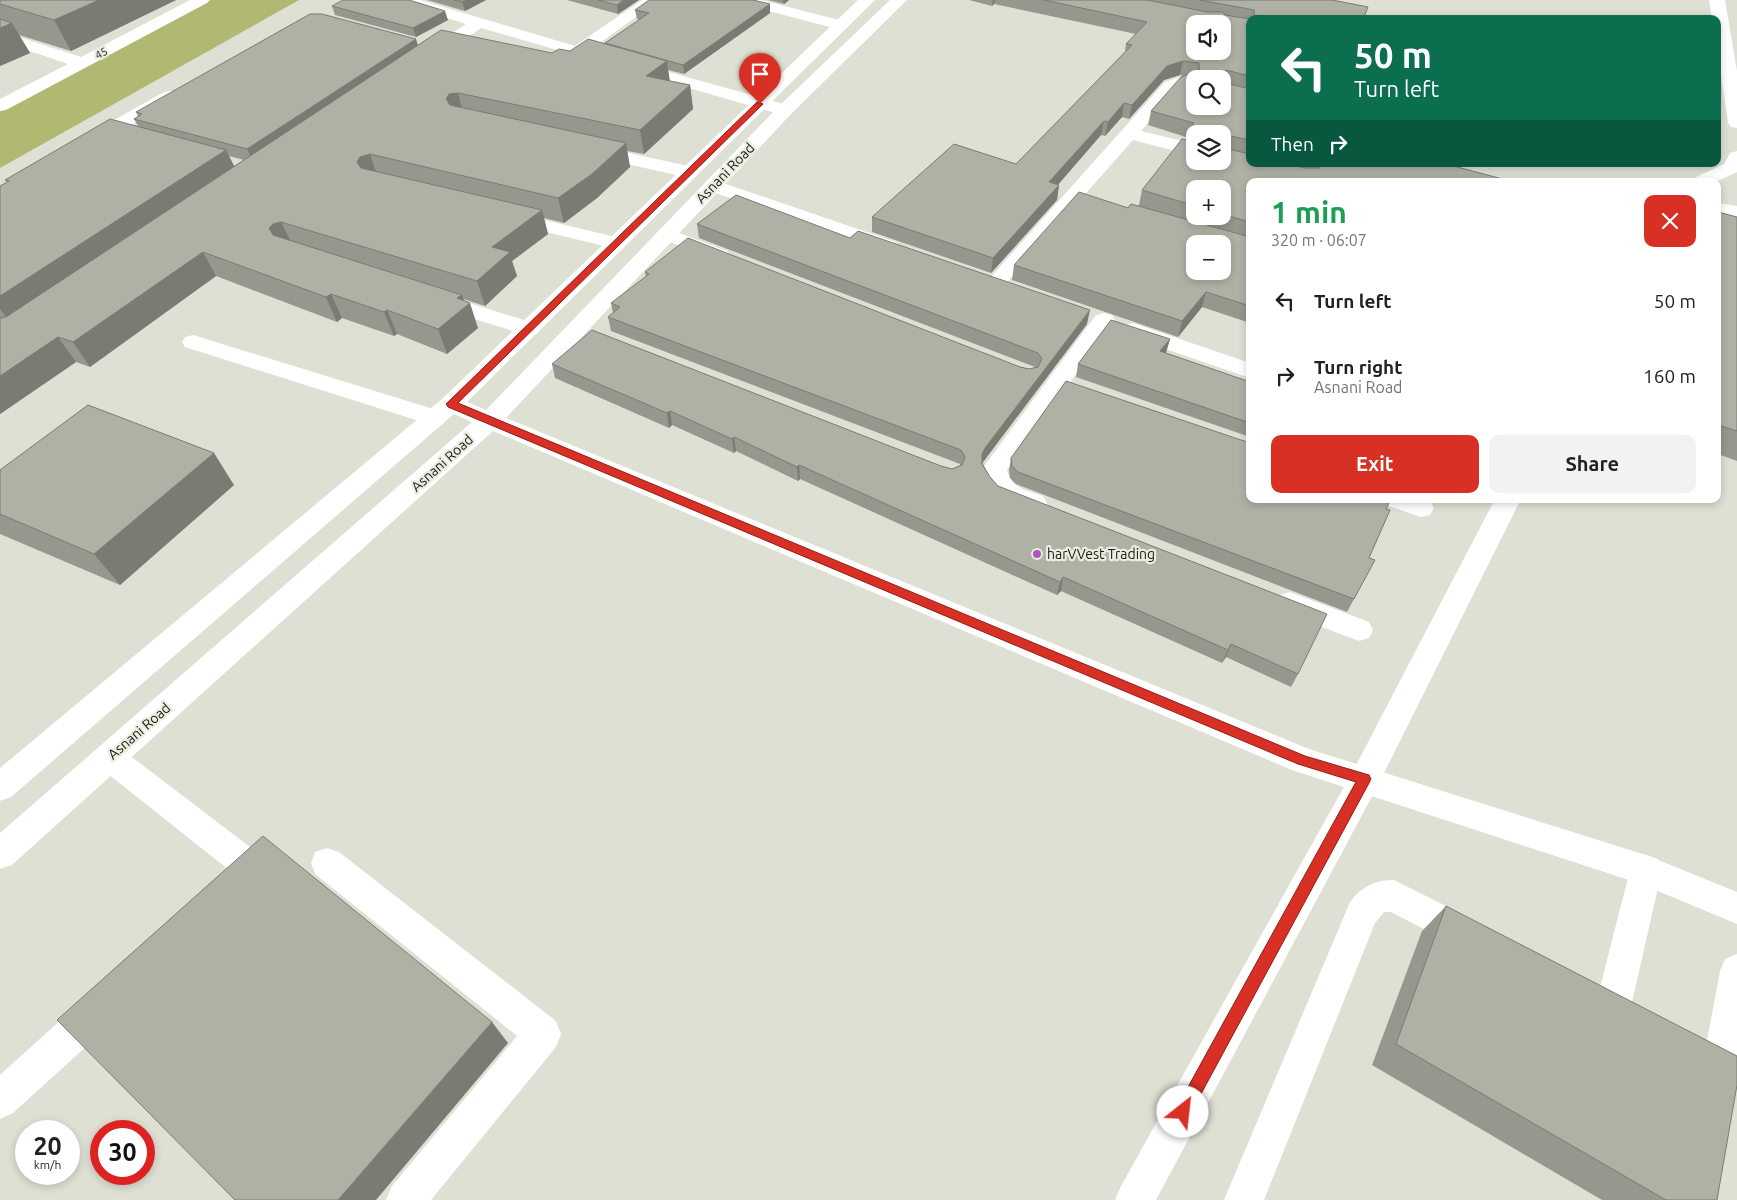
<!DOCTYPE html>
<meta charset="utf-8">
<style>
body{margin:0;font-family:Ubuntu,sans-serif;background:#f2f2f2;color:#202124;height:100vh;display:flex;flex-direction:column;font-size:19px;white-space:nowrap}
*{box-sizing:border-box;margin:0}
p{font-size:16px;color:#757577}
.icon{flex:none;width:28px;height:28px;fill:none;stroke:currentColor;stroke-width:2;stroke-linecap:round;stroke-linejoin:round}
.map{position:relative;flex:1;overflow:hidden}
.panel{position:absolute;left:1246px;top:178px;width:475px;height:325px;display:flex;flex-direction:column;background:#fff;border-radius:10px;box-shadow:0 2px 8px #0003}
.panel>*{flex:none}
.banner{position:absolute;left:1246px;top:15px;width:475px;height:152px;border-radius:10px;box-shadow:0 2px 8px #0003;background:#0b6e4f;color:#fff;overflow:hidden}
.fabs{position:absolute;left:1186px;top:15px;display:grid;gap:10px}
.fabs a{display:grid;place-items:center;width:45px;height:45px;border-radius:10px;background:#fff;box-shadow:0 2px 8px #0003;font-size:25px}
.speed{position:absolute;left:15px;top:1120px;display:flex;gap:10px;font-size:25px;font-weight:700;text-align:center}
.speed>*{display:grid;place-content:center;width:65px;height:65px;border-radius:50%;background:#fff;box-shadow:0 2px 8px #0003;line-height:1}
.speed small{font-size:12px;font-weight:400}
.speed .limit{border:8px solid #d22;background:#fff;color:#111}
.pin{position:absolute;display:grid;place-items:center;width:42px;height:42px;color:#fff;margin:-51px -21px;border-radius:50% 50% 50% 0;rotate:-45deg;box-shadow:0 0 5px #0007}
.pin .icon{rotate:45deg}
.me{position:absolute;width:55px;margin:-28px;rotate:29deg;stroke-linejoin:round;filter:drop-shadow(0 0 4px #0008)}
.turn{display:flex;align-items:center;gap:18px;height:105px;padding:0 25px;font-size:22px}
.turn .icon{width:65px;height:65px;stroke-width:2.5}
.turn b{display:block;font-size:35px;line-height:42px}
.then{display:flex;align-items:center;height:48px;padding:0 25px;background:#0003;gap:10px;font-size:19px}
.round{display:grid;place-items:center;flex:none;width:52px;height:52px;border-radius:10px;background:#f2f2f2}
.summary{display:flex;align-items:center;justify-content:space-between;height:85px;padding:0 25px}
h1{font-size:30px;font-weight:700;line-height:38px;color:#1e9e55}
.cta{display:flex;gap:10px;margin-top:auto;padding:10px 25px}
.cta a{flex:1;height:58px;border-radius:10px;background:#d93025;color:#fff;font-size:20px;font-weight:700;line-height:58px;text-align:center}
.cta a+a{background:#f2f2f2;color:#202124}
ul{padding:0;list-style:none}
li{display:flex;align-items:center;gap:15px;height:75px;padding:0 25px}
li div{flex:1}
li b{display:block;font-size:19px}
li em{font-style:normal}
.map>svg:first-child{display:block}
</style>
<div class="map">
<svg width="1737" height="1200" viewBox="0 0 1737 1200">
<rect width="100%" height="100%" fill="#dee0d3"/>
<path fill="#b0b871" d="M 197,0 L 299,0 L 0,168 L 0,107 Z"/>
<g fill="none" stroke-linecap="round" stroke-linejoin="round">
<g fill="#fff" fill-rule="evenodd">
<path d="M 190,0 L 210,0 L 207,3 L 6,110 L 0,111 L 0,99 L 68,64 L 0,41 L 0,31 L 81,57 Z"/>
<path d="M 396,0 L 420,0 L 575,46 L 642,0 L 660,0 L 590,50 L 791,106 L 794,110 L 791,114 L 785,115 L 779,114 L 481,28 L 436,59 L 424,59 L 422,55 L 424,51 L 466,24 L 399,3 Z"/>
<path d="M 735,0 L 761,0 L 847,22 L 849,25 L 847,28 L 841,30 L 738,3 Z"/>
<path d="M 1709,0 L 1725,0 L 1737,71 L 1737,128 L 1731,127 L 1728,123 L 1718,54 L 1718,19 L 1712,19 Z"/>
<path d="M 1180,77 L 1195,79 L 1195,89 L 1182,87 L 1177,90 L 1141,131 L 1195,144 L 1195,156 L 1133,140 L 1003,287 L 996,289 L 989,287 L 985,283 L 989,279 L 1165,82 Z"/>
<path d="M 170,91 L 176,92 L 179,96 L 176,100 L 96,145 L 90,146 L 84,145 L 81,141 L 84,137 L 164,92 Z"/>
<path d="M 593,145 L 697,168 L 699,172 L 697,176 L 690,178 L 586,155 L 584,151 L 586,147 Z"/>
<path d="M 1737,151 L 1737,172 L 1718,181 L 1693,181 L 1696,177 L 1724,164 L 1730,153 Z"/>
<path d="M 714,180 L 896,242 L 899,246 L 896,250 L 889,252 L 882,250 L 707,190 L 704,186 L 707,182 Z"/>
<path d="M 1718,203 L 1737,206 L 1737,218 L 1718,215 Z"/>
<path d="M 511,212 L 624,239 L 627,243 L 624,247 L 617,249 L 504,222 L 501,218 L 504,214 Z"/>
<path d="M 666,228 L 727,251 L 730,255 L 727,259 L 720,261 L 659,238 L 656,234 L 659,230 Z"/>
<path d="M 437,293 L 537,324 L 540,329 L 537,334 L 529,336 L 429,305 L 426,300 L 429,295 Z"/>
<path d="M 1104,313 L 1112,315 L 1115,320 L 1007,470 C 1011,488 1027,491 1043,496 L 1047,503 L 1043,510 C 1033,513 1027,510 1017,507 C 997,499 986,490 982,469 L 1096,315 Z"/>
<path d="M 1133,323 L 1250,363 L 1250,378 L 1125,335 L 1122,330 L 1125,325 Z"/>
<path d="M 193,335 L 443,412 L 447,418 L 443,424 L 435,426 L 185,347 L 182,342 L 185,337 Z"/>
<path d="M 1382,499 L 1422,499 L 1430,501 L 1434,508 L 1430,515 L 1421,517 L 1386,505 Z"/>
<path d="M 1495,499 L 1521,499 L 1376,789 L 1156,1200 L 1115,1200 L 1121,1186 L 1354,769 Z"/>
<path d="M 1290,592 L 1369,622 L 1373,630 L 1369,638 L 1359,641 L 1280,611 L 1276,603 L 1280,595 Z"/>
<path d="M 109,744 L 120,748 L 266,859 L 270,870 C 264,884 255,892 240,898 L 228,893 L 223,882 L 229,870 L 98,766 L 94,757 L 98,748 Z"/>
<path d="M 327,848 L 339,852 L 556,1021 L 561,1034 L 556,1047 L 431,1200 L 386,1200 L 392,1186 L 517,1036 L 315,874 L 311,863 L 315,852 Z"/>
<path d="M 1646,855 L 1658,859 L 1662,870 L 1630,1011 L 1625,1024 L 1612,1029 L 1599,1024 L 1594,1011 L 1630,870 L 1634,859 Z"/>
<path d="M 1394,880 L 1480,923 L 1485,935 L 1480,947 L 1468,952 L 1391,912 L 1384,912 L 1375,923 L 1264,1200 L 1224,1200 L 1350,902 C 1361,887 1375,880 1394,880 Z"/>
<path d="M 1737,954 L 1737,1070 L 1733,1080 L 1720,1085 L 1707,1080 L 1702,1067 L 1720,971 L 1725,959 Z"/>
<path d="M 99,992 L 112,997 L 117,1010 L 112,1023 L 13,1113 L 0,1119 L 0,1075 L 86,997 Z"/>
</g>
<path fill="#fff" fill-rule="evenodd" d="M 858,0 L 875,0 L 467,402 L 486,410 L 779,106 L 890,0 L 907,0 L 791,114 L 506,418 L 1309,749 L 1646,855 L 1737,892 L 1737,924 L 1641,884 L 1292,770 L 493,431 L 12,865 L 0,869 L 0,833 L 472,422 L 454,414 L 11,797 L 0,801 L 0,768 L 443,398 Z"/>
</g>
<g fill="#96988e" fill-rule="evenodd">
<path d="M 0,0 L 176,0 L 71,51 L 19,35 L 30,53 L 0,66 Z"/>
<path d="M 427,0 L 486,0 L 465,11 Z"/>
<path d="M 567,0 L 639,0 L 618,14 Z"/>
<path d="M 768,0 L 789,0 L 784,4 Z"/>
<path d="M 969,0 L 1332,0 L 1368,7 L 1364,19 L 1250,19 L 1250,164 L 1447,164 L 1250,181 L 1250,323 L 1202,307 L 1178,337 L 1012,280 L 1014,265 L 1128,208 L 1139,205 L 1142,190 L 1189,141 L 1189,138 L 1148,125 L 1151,111 L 1184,76 L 1180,75 L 1164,80 L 1129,119 L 1122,117 L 1105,136 L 1101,135 L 1058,185 L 1059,185 L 1057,200 L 991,273 L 872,232 L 872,217 L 1016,164 L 1125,52 L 1126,44 L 1136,34 L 994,4 L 992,6 ZM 1195,134 L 1222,134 L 1195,161 ZM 1195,189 L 1222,189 L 1222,216 L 1195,216 Z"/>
<path d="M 770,4 L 770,13 L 684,74 L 668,70 L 670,81 L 690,85 L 693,109 L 644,154 L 627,151 L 630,167 L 597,198 L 564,223 L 544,218 L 548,234 L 512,261 L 517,276 L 485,306 L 463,299 L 478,328 L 447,354 L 397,334 L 394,336 L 342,318 L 337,322 L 216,276 L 90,367 L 76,362 L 0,414 L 0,186 L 7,182 L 5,180 L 138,126 L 134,119 L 138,116 L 136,112 L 418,46 L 552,53 L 570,51 L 605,44 L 640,20 L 637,19 L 635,10 ZM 229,156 L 244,160 L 234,166 Z"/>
<path d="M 332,6 L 448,20 L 416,37 L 335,15 Z"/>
<path d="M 1718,212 L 1737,217 L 1737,461 L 1718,454 Z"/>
<path d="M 697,224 L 1087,324 L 983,462 L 983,464 L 990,477 L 998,486 L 1298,674 L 1291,687 L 1226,657 L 1222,663 L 1061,591 L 1057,595 L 800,479 L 798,481 L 736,451 L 734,453 L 672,425 L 669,428 L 555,378 L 552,364 L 952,469 L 960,465 L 960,464 L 611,331 L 608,317 L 613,313 L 611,303 L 646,277 L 645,272 L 1029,369 L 1035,367 L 699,238 Z"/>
<path d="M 1170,339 L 1166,353 L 1250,382 L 1250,437 L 1076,377 L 1078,364 Z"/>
<path d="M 1011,458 L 1386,509 L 1369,558 L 1375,560 L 1347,612 L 1016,484 L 1010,478 L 1009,470 Z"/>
<path d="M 0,470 L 234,485 L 120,585 L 0,534 Z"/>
<path d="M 1446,906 L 1717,1200 L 1602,1200 L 1372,1065 L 1422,931 Z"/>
</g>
<g fill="#7a7c74">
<path d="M 99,0 L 176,0 L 71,51 L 54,20 Z"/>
<path d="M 467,0 L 486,0 L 465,11 L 462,2 Z"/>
<path d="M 624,0 L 639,0 L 618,14 L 617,5 Z"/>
<path d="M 783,0 L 789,0 L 784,4 Z"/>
<path d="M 993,0 L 995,0 L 994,4 L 992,6 Z"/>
<path d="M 770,4 L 770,13 L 684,74 L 683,65 Z"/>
<path d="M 445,11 L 448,20 L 416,37 L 413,28 Z"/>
<path d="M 12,23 L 30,53 L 0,66 L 0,28 Z"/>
<path d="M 416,39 L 420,52 L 254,163 L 247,149 Z"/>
<path d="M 667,61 L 670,85 L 646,76 Z"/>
<path d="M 1183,61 L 1180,75 L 1164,80 L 1129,119 L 1132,105 L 1167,66 Z"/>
<path d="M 690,85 L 693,109 L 644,154 L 640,130 Z"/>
<path d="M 458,93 L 464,116 L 456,118 L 446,99 L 449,94 Z"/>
<path d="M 1124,103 L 1122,117 L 1105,136 L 1108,122 Z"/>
<path d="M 1104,121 L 1101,135 L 1047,197 L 1049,182 Z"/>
<path d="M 626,143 L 630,167 L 597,198 L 564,223 L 558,198 Z"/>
<path d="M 226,150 L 238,174 L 12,325 L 0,309 L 0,296 Z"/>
<path d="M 370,154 L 378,178 L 366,186 L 357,162 L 360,157 Z"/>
<path d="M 1059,185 L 1057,200 L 991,273 L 993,258 Z"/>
<path d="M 542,210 L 548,234 L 512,261 L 517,276 L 485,306 L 477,281 L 492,247 Z"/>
<path d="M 281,222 L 293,246 L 280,253 L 269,228 L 273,224 Z"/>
<path d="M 203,252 L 216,276 L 90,367 L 73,342 Z"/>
<path d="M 1206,292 L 1202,307 L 1178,337 L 1182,321 Z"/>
<path d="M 331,294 L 342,318 L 337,322 L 326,297 Z"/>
<path d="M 462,295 L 466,306 L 470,303 L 478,328 L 447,354 L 438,329 L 457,298 Z"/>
<path d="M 387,310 L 397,334 L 394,336 L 384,312 Z"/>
<path d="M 1090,310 L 1087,324 L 983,462 L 981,468 L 982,454 L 985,448 Z"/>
<path d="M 58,337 L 76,362 L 0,414 L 0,376 Z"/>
<path d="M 1170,339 L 1166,352 L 1157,364 L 1160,351 Z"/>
<path d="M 670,411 L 672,425 L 669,428 L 667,413 Z"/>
<path d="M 734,437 L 736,451 L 734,453 L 732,439 Z"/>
<path d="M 214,453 L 234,485 L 120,585 L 94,554 Z"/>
<path d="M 799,465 L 800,479 L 798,481 L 797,467 Z"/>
<path d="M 1063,577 L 1061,591 L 1057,595 L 1060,582 Z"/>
<path d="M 1231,644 L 1226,657 L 1222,663 L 1228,650 Z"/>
<path d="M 492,1022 L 508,1043 L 376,1200 L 338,1200 Z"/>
</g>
<g fill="#afb1a5" stroke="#7a7c74" fill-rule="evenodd">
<path d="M 0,0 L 99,0 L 54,20 L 0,4 Z"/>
<path d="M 343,0 L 409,0 L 445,11 L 413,28 L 332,6 Z"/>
<path d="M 454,0 L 467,0 L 462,2 Z"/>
<path d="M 598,0 L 624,0 L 617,5 Z"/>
<path d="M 649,0 L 753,0 L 770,4 L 683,65 L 605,43 L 649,13 L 635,10 Z"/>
<path d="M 1044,0 L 1147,0 L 1207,12 L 1223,12 L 1225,15 L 1250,19 L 1250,76 L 1226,70 L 1224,72 L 1225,83 L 1250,89 L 1250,140 L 1225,135 L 1224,148 L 1250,154 L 1250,164 L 1288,164 L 1305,168 L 1319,168 L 1323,164 L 1446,164 L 1510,181 L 1250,181 L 1250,222 L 1222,214 L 1222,189 L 1195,189 L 1195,206 L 1142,190 L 1182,139 L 1195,142 L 1195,161 L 1222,161 L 1222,134 L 1200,134 L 1200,128 L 1192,126 L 1194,123 L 1151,111 L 1181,77 L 1186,75 L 1200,76 L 1199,63 L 1183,61 L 1167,66 L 1132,105 L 1124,103 L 1108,122 L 1104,121 L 1049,182 L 1059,185 L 993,258 L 872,217 L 954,144 L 1016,164 L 1132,45 L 1126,44 L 1147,22 ZM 1195,24 L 1222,24 L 1222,51 L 1195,51 ZM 1195,79 L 1222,79 L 1222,106 L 1195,106 Z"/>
<path d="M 1200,0 L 1332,0 L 1368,7 L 1363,19 L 1255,19 L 1254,10 Z"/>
<path d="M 310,14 L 322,14 L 416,39 L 247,149 L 134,119 L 142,114 L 136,112 Z"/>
<path d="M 0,19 L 12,23 L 0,28 Z"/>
<path d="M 441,30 L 552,53 L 559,49 L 570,51 L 588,39 L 667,61 L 646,76 L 690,85 L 640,130 L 458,93 L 449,94 L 446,99 L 450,105 L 626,143 L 592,174 L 558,198 L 370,154 L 360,157 L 357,162 L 361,168 L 542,210 L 492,247 L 510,252 L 477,281 L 281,222 L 273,224 L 269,228 L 273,235 L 462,295 L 457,298 L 470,303 L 438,329 L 387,310 L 384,312 L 331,294 L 326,297 L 203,252 L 73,342 L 58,337 L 0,376 L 0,318 L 6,317 Z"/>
<path d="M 110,119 L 226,150 L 0,296 L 0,186 L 9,181 L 5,180 Z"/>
<path d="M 1079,192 L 1128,208 L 1131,204 L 1250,237 L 1250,306 L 1206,292 L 1182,321 L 1014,265 ZM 1195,244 L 1222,244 L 1222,271 L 1195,271 Z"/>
<path d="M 736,195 L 850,238 L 858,231 L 1090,310 L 985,448 L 982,454 L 982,464 L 990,477 L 998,486 L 1327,614 L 1298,674 L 1231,644 L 1228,650 L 1063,577 L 1060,582 L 799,465 L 797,467 L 734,437 L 732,439 L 670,411 L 667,413 L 552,364 L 592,330 L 941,466 L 952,469 L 962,465 L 965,457 L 961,450 L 608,317 L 620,307 L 611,303 L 649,274 L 645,272 L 688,238 L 1020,367 L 1029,369 L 1038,367 L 1042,359 L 1038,353 L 697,224 Z"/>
<path d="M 1718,212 L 1737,217 L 1737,431 L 1718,425 Z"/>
<path d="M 1111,320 L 1170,339 L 1160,351 L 1250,382 L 1250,423 L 1078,364 Z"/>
<path d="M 1066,381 L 1250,443 L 1250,499 L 1391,499 L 1386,509 L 1390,510 L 1369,558 L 1375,560 L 1354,599 L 1018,472 L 1012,466 L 1011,458 Z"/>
<path d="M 88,405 L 214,453 L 94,554 L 0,514 L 0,470 Z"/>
<path d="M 263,836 L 492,1022 L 338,1200 L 235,1200 L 57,1020 Z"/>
<path d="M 1446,906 L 1737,1056 L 1737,1085 L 1717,1200 L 1666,1200 L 1396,1044 Z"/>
</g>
<path fill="#d93025" stroke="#8d1f18" d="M 757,102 L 763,104 L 458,403 L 1305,756 L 1369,775 L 1371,779 L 1369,783 L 1188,1118 L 1183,1120 L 1177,1118 L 1175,1112 L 1177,1107 L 1356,782 L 1298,764 L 448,407 L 446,404 Z"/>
<circle fill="#b252ba" stroke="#ebede0" stroke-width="2" cx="1037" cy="554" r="5"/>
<g text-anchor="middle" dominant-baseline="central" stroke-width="4.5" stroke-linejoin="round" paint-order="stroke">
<g font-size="11" fill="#181914" stroke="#ebede0">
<text transform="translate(101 53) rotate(-28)">45</text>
</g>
<g font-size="14" fill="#181914" stroke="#ebede0">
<text transform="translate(725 173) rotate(-46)">Asnani Road</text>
<text transform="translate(442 463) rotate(-42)">Asnani Road</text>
<text transform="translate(139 731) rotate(-41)">Asnani Road</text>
</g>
<g font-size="14" fill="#181914" stroke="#ebede0" text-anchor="start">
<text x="1047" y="554">harVVest Trading</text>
</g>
</g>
</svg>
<div class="fabs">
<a><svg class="icon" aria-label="sound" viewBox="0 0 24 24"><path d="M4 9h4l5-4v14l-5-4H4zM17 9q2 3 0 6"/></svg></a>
<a><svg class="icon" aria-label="search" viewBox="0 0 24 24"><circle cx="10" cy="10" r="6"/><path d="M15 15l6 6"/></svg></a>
<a><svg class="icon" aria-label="layers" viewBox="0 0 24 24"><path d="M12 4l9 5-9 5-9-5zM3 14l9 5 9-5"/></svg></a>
<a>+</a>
<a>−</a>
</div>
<div class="speed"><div>20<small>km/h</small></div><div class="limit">30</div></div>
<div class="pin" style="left:760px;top:104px;background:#d93025"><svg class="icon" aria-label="arrive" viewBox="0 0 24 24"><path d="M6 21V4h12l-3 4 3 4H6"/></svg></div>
<svg class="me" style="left:1183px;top:1112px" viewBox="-20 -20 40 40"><circle r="19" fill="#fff"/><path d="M0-13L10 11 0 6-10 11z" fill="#d93025"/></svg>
<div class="banner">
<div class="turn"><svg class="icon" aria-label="left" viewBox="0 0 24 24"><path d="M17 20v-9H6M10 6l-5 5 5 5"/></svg><div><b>50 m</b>Turn left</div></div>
<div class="then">Then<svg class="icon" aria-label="right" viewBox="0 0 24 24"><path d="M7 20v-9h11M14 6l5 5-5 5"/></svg></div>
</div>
<section class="panel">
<div class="summary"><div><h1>1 min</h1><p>320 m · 06:07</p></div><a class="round" style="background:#d93025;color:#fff"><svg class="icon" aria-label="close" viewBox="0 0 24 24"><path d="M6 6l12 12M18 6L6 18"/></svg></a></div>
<ul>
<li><svg class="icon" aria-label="left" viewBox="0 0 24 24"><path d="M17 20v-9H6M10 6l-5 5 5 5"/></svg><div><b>Turn left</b></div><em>50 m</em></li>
<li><svg class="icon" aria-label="right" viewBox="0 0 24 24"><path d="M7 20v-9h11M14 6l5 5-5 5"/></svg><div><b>Turn right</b><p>Asnani Road</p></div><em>160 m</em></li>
</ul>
<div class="cta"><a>Exit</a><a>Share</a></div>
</section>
</div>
